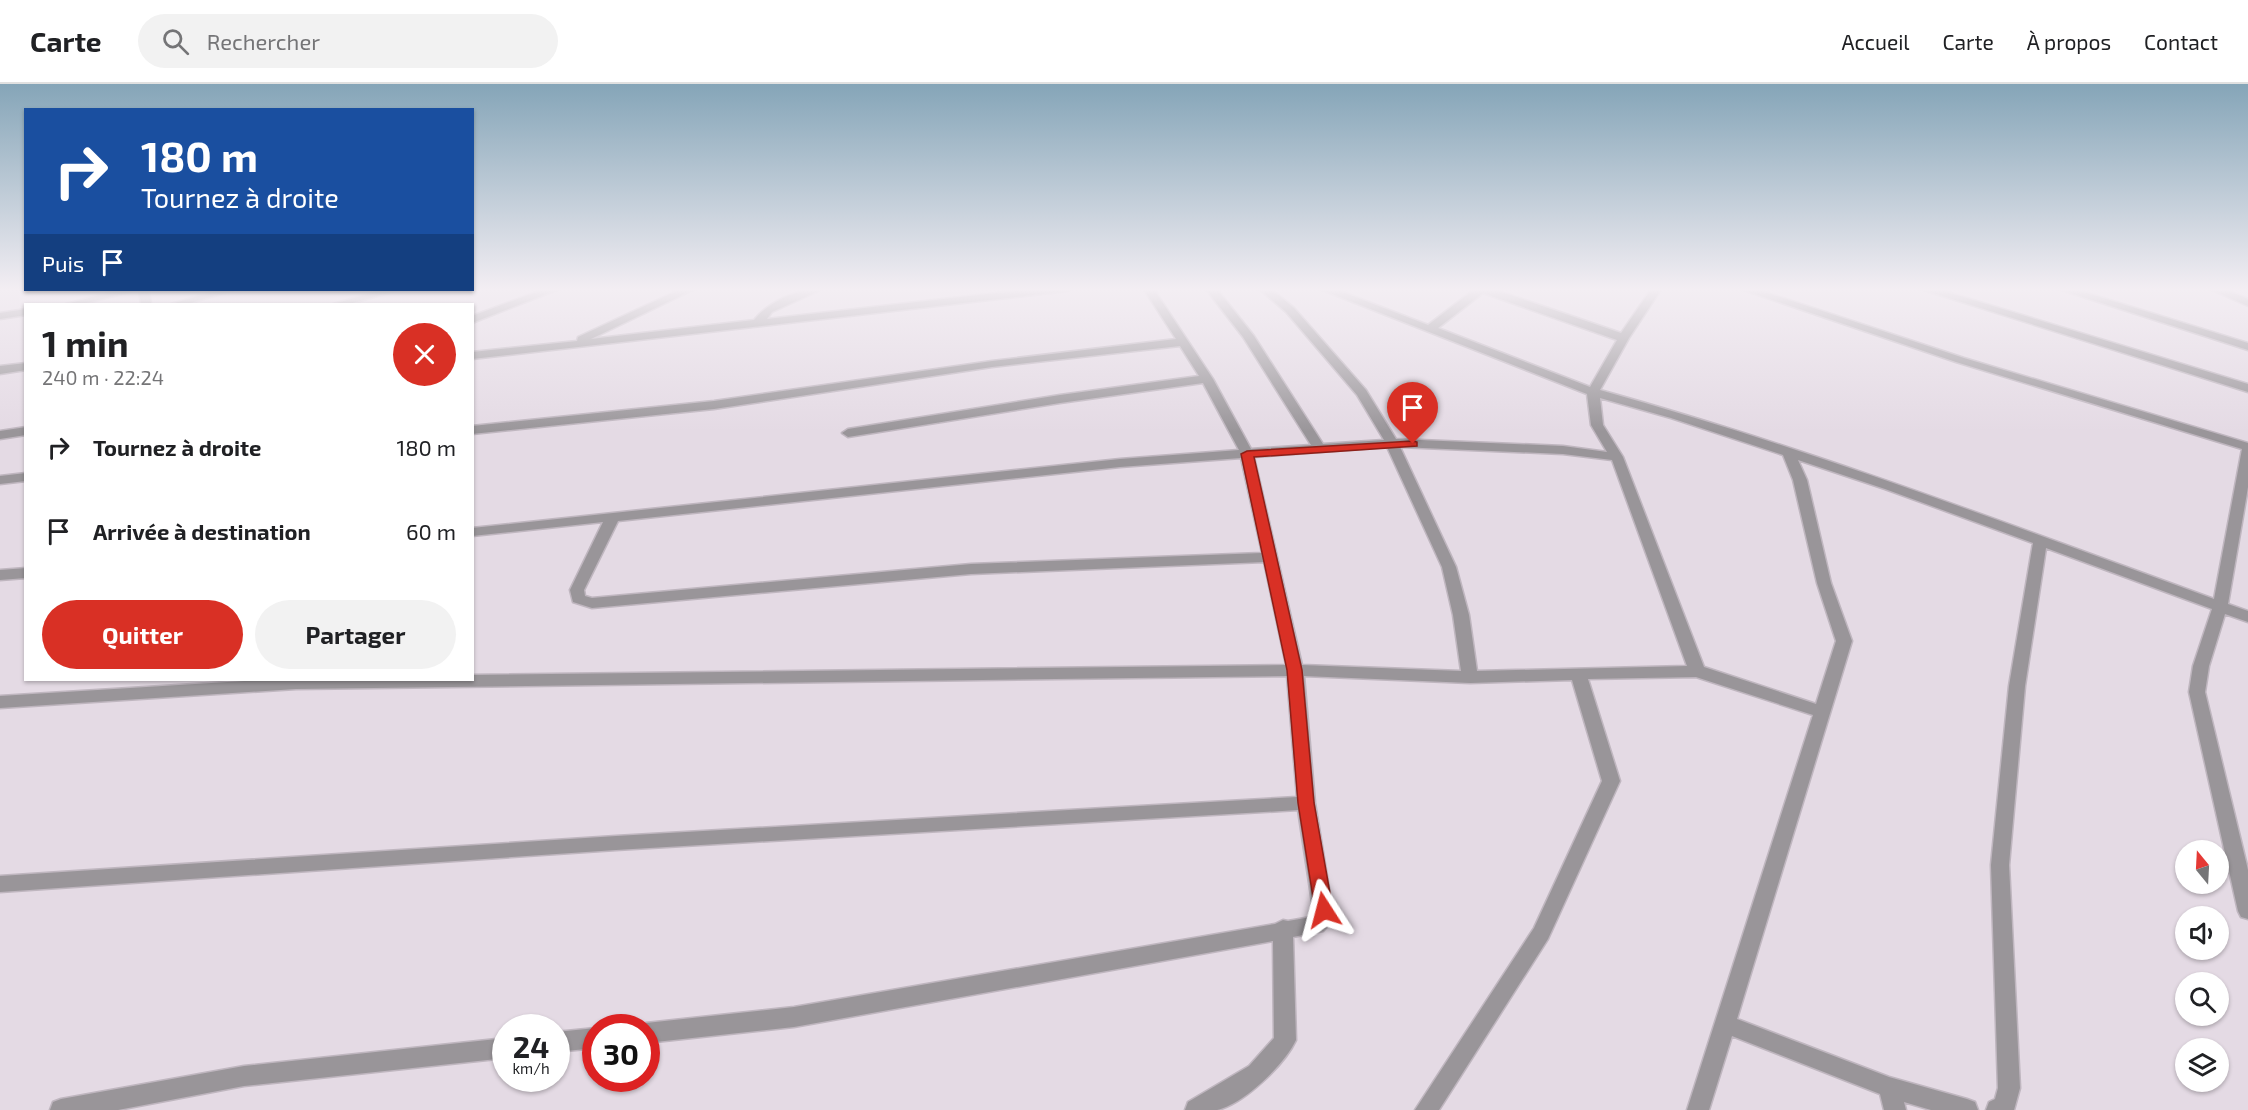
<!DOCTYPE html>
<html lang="fr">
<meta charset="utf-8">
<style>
body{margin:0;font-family:"Exo 2",sans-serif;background:#f2f2f2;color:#202124;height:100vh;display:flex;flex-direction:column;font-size:22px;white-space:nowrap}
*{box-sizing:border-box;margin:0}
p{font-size:20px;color:#757577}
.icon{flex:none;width:33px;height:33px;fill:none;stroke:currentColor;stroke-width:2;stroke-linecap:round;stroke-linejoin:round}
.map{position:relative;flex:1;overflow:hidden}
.details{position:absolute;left:24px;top:219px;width:450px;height:378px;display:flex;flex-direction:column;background:#fff;border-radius:0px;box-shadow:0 2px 4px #0004}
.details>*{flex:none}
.banner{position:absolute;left:24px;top:24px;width:450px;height:183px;border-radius:0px;box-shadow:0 2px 4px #0004;background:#1a4fa0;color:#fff;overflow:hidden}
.needle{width:39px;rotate:342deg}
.fabs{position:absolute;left:2175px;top:756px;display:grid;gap:12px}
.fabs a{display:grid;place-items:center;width:54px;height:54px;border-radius:50%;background:#fff;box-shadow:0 2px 4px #0004;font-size:30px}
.speed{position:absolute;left:492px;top:930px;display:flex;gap:12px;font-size:30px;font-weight:700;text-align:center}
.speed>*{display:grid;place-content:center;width:78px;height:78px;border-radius:50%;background:#fff;box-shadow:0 2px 4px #0004;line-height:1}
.speed small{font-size:15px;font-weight:400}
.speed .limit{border:9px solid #d22;background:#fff;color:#111}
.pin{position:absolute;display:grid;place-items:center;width:51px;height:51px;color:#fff;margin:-62px -26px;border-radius:50% 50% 50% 0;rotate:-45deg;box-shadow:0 0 6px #0007}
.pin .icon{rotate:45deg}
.me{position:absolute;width:66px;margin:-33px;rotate:351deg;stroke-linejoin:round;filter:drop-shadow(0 0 4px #0008)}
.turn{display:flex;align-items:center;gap:21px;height:126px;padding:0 18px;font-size:27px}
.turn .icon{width:78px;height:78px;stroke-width:2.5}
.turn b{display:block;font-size:42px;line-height:51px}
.then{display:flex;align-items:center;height:57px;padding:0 18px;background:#0003;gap:12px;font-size:22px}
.round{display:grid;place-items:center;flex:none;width:63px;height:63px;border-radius:32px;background:#f2f2f2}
.headline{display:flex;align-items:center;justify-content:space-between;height:102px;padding:0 18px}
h1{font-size:36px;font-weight:700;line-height:45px}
.button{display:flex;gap:12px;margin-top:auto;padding:12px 18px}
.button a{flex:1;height:69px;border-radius:36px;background:#d93025;color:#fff;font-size:24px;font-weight:700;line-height:69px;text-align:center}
.button a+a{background:#f2f2f2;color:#202124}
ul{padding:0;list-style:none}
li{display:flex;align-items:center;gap:18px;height:84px;padding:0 18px}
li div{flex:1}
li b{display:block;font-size:22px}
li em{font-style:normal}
header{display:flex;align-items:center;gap:36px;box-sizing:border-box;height:84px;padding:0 30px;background:#fff;border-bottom:2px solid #e0e0e0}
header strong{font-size:28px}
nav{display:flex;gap:33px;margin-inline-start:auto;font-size:21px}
.search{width:420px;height:54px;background:#f2f2f2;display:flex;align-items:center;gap:15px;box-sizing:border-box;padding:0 21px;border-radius:33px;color:#757577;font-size:22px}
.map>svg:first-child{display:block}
</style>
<header>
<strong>Carte</strong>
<div class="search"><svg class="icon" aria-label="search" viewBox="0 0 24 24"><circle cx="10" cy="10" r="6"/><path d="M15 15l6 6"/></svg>Rechercher</div>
<nav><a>Accueil</a><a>Carte</a><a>À propos</a><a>Contact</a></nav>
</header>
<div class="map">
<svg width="2248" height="1026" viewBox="0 0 2248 1026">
<rect width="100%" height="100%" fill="#e4dae4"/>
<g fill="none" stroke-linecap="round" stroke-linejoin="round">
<defs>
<g id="minor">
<path d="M 547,204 L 562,204 L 472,239 L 472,232 Z"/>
<path d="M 683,204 L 697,204 L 591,255 L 754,236 C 769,217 800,204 825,204 L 772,228 L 767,235 L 1039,204 L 1073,204 L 1068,207 L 472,275 L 472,268 L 577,257 L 578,253 Z"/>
<path d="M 1143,204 L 1153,204 L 1213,295 L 1251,365 L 1311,361 L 1243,253 L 1205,204 L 1216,204 L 1254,252 L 1323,360 L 1384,356 L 1357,311 L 1286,228 L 1258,204 L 1270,204 L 1294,224 L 1366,306 L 1396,355 L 1563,362 L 1607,368 L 1591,341 L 1587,310 L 1317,204 L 1332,204 L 1428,241 L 1476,204 L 1490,204 L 1621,249 L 1652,204 L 1662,204 L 1629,254 L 1600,306 C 1808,364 2011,441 2214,515 L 2242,365 L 1956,278 L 1737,204 L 1753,204 L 1964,274 L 2248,359 L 2248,403 L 2228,520 L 2248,527 L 2248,538 L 2225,530 L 2209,582 L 2205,608 L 2248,786 L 2248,835 L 2241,833 L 2238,827 L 2189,608 L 2193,582 L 2212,525 L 2046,464 L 2025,602 L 2009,781 L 2020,1004 L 2014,1026 L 1986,1026 L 1989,1018 L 1995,1015 L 1998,1004 L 1991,781 L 2009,602 L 2033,459 L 1885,405 L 1798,376 L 1807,396 L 1831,499 L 1852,557 L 1737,935 L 1889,993 L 1967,1015 L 1975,1018 L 1978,1026 L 1931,1026 L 1904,1018 L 1906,1026 L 1884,1026 L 1880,1010 L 1732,952 L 1709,1026 L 1687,1026 L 1813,631 L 1696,593 L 1588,595 L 1620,697 L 1548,855 L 1439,1026 L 1415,1026 L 1534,844 L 1602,697 L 1572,596 L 1470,599 L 1304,592 L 1315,719 L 1334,835 L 1323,847 L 1293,853 L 1296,956 C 1285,980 1244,1020 1217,1026 C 1208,1026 1195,1026 1185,1026 L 1188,1018 L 1249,982 L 1274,954 L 1273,857 L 794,943 L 646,959 L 646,944 L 638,944 L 646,939 L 794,923 L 1275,840 L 1283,836 L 1288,837 L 1311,833 L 1314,832 L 1298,726 L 616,766 L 0,808 L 0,792 L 616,752 L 1297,713 L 1287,592 L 296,605 L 0,624 L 0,612 L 262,596 L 472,596 L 472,591 L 1286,581 L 1264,478 L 971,490 L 592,524 L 573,518 L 570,506 L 603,438 L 472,452 L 472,444 L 1120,375 L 1239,366 L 1203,299 L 1060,319 L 848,353 L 842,349 L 848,345 L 1060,311 L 1199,292 L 1180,262 L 992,283 L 714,325 L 472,350 L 472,342 L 714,317 L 992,277 L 1176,255 ZM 1483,209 L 1617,256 L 1590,303 L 1438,244 ZM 1600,314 L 1671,334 L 1783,371 L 1793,396 L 1817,499 L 1836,557 L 1816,620 L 1704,583 L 1623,373 L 1603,341 ZM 1387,363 L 1442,483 L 1453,531 L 1461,587 L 1302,581 L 1254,373 ZM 1400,363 L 1563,370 L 1612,376 L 1687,582 L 1477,587 L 1469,531 L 1456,483 ZM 1241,374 L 1262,469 L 971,480 L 592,514 L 585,512 L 584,506 L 618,437 L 1120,383 Z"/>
<path d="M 1917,204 L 1934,204 L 2248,300 L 2248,308 Z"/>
<path d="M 2055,204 L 2071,204 L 2248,259 L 2248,266 Z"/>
<path d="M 2207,204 L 2222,204 L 2248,215 L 2248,222 Z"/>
<path d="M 120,206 L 137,206 L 83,220 L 66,220 Z"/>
<path d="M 139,206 L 149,206 L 151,220 L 141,220 Z"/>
<path d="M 219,206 L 234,206 L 187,220 L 171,220 Z"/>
<path d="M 383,206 L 399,206 L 349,220 L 333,220 Z"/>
<path d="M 26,225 L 26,231 L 0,235 L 0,229 Z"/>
<path d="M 26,279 L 26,286 L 0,290 L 0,282 Z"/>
<path d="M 26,343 L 26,351 L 0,355 L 0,347 Z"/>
<path d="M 26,389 L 26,397 L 0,400 L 0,392 Z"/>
<path d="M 26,484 L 26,494 L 0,496 L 0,486 Z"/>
<path d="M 596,944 L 596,964 L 556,968 L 556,948 Z"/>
<path d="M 506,954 L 506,974 L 244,1002 L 118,1026 L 50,1026 L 53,1018 L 61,1015 L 244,982 Z"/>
</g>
</defs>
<use href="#minor" stroke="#bfb6bf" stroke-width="3"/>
<use href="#minor" fill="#999599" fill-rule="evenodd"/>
</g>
<linearGradient id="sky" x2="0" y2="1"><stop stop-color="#85a5b8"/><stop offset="0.59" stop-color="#f3eef3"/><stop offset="1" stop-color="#f3eef3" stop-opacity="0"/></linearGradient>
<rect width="2248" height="348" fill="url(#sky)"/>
<path fill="#d93025" stroke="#8d1f18" stroke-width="1.5" d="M 1413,357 L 1417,358 L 1417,362 L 1254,373 L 1302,586 L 1314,719 L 1333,826 L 1330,832 L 1324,834 L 1318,832 L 1315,826 L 1298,719 L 1287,586 L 1241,370 L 1247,367 Z"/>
</svg>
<div class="fabs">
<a><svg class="needle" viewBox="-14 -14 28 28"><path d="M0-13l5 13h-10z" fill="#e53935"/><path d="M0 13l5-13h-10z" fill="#757577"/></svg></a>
<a><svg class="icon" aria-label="sound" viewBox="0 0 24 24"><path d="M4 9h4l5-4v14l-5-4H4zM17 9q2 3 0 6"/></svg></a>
<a><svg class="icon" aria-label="search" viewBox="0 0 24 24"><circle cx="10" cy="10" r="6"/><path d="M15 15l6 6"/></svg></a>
<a><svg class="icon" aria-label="layers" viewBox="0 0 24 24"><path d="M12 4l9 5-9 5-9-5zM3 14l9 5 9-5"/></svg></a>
</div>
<div class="speed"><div>24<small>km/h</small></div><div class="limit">30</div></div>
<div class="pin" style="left:1413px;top:360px;background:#d93025"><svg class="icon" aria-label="arrive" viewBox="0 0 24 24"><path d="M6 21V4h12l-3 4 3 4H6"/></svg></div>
<svg class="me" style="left:1324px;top:826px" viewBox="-20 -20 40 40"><path d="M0-17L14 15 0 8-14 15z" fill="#d93025" stroke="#fff" stroke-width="4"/></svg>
<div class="banner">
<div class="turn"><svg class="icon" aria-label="right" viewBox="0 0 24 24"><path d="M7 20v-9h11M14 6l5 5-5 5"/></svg><div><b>180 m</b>Tournez à droite</div></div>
<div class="then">Puis<svg class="icon" aria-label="arrive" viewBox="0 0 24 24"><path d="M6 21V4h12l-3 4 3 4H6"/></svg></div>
</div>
<section class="details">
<div class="headline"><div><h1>1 min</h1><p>240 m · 22:24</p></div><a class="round" style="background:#d93025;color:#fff"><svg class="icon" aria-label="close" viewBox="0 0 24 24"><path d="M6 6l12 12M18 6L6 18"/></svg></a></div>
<ul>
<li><svg class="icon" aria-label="right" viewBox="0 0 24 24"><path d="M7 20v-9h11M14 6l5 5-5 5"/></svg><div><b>Tournez à droite</b></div><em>180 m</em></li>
<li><svg class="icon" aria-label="arrive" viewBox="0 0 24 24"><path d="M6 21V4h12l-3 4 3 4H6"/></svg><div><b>Arrivée à destination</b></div><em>60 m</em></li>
</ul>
<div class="button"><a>Quitter</a><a>Partager</a></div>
</section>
</div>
